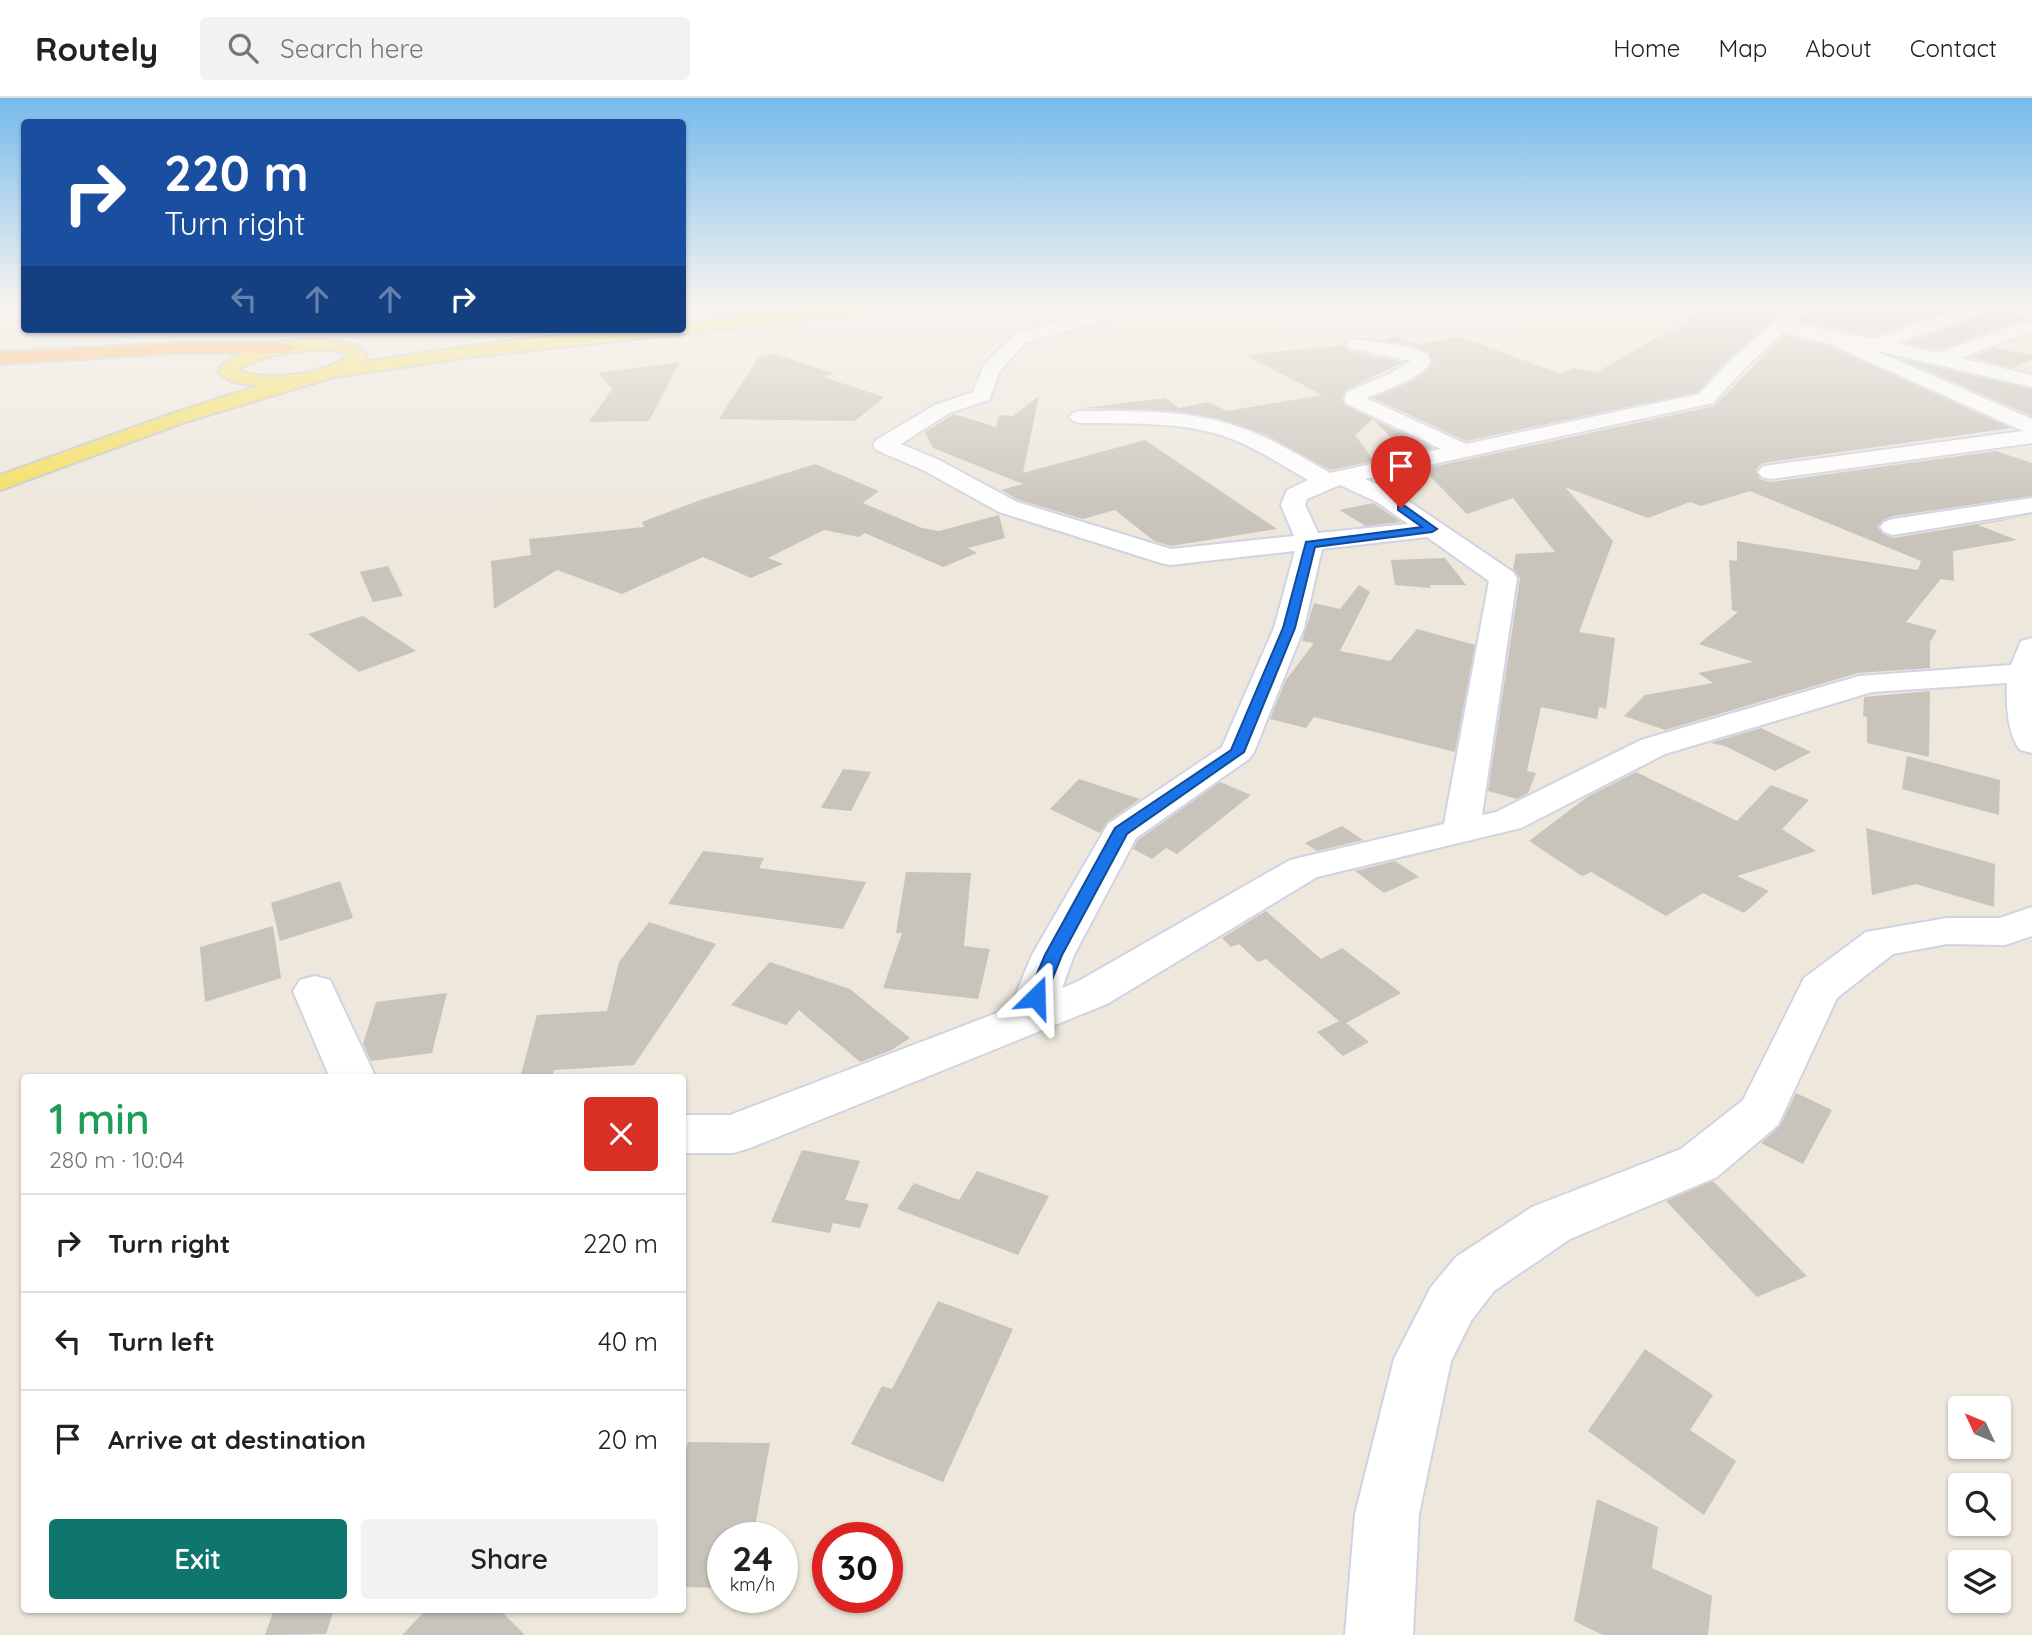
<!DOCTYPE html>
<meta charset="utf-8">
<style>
body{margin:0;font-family:Quicksand,sans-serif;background:#f2f2f2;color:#222;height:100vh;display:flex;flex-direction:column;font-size:26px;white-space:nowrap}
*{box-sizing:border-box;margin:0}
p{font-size:23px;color:#767676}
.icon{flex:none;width:38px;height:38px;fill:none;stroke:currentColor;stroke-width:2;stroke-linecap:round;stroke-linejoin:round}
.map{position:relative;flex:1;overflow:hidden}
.drawer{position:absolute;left:21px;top:976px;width:665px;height:539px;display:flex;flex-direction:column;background:#fff;border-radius:7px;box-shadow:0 2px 5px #0004}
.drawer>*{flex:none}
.hud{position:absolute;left:21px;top:21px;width:665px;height:214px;border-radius:7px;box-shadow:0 2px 5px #0004;background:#1a4fa0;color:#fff;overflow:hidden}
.needle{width:46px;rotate:314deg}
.buttons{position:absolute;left:1948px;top:1298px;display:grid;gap:14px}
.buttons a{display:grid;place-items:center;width:63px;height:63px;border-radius:7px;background:#fff;box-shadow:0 2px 5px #0004;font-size:35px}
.speed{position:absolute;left:707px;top:1424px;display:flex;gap:14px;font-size:35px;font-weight:700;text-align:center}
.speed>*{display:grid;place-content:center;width:91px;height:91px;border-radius:50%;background:#fff;box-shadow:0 2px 5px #0004;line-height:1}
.speed small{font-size:18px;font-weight:400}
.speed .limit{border:10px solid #d22;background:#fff;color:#111}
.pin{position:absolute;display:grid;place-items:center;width:60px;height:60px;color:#fff;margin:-72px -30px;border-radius:50% 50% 50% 0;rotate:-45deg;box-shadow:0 0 7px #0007}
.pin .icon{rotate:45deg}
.me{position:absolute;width:77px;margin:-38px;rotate:22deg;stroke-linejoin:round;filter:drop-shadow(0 0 5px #0008)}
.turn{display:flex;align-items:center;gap:24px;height:147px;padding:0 28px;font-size:32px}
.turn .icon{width:91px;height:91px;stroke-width:2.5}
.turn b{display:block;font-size:49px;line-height:60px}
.lanes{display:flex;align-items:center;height:66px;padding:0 28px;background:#0003;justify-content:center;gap:35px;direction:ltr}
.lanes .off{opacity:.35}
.round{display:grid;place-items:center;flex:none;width:74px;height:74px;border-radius:7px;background:#f2f2f2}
.summary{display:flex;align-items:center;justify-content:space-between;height:119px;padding:0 28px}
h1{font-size:42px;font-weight:600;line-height:52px;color:#1e9e55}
.cta{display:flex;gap:14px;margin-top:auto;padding:14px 28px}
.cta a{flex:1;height:80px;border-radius:7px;background:#0f766e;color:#fff;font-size:28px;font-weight:600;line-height:80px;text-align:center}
.cta a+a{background:#f2f2f2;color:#222}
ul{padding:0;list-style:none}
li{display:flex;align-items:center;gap:21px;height:98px;padding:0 28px;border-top:2px solid #e0e0e0}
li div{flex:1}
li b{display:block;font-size:26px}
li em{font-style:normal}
header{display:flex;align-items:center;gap:42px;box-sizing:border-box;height:98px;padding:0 35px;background:#fff;border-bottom:2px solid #e0e0e0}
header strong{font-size:33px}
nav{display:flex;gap:38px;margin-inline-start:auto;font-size:24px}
.search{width:490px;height:63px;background:#f2f2f2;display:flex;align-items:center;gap:18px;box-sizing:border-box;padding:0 24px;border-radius:7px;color:#767676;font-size:26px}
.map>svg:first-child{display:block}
</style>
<header>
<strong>Routely</strong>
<div class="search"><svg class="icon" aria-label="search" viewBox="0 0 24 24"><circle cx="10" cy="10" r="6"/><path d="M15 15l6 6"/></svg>Search here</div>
<nav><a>Home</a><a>Map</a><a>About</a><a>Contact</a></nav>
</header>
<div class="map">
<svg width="2032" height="1537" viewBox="0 0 2032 1537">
<rect width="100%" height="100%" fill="#ede7dc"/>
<g fill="#c8c4bb">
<path d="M 1709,206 L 1737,209 L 1742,206 L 1791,206 L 1731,258 L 1698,294 L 1466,343 L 1373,300 L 1411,284 L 1426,273 L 1433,264 L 1429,255 L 1412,247 L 1383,242 L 1396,239 L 1418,246 L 1461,239 L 1561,276 L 1574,270 L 1596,275 L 1666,234 L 1671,235 Z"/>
<path d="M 1816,206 L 1968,206 L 1872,238 L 1799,223 Z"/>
<path d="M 1992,210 L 2029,219 L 1939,252 L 1905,245 L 1989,216 Z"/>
<path d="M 1785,237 L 1829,248 L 2011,330 L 1769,364 L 1761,366 L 1756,372 L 1760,381 L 1770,384 L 1996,353 L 2032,365 L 2032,398 L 1893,418 L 1883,422 L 1877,429 L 1883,436 L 1893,440 L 2032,417 L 1978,427 L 2017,442 L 1953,453 L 1954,483 L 1941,481 L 1906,524 L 1937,532 L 1930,544 L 1930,570 L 1858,575 L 1665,632 L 1624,618 L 1645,597 L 1713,585 L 1698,575 L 1753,564 L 1699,546 L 1738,514 L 1732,512 L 1729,462 L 1737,463 L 1737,443 L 1918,472 L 1921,463 L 1750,393 L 1701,408 L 1690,404 L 1648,420 L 1565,389 L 1613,443 L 1579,534 L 1615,540 L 1606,611 L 1599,609 L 1597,621 L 1541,609 L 1527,673 L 1536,675 L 1528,695 L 1517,701 L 1488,693 L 1520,480 L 1513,471 L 1516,456 L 1555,454 L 1513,400 L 1467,416 L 1423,371 L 1714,308 Z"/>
<path d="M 1344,247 L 1348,253 L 1404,264 L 1346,292 L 1342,301 L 1346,308 L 1373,321 L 1355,337 L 1374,363 L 1330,372 L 1264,336 L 1220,321 L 1160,312 L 1084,310 L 1165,300 L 1179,310 L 1209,304 L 1227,313 L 1322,297 L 1245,257 Z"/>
<path d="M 1995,250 L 2032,257 L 2032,261 L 2013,270 L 1969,259 Z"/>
<path d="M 776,256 L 835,276 L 823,279 L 884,299 L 855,323 L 719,321 L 758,260 Z"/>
<path d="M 1901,261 L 2032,291 L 2032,318 Z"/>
<path d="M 680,264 L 649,323 L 589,324 L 612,291 L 599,275 Z"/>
<path d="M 1039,298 L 1023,375 L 1145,342 L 1277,431 L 1171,448 L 1154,443 L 1115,412 L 1083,421 L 1019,402 L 1001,392 L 1023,386 L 933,350 L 925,334 L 954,316 L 996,329 L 999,317 L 1013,318 Z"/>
<path d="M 1374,322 L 1433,350 L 1407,356 Z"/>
<path d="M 815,366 L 879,393 L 863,405 L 922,430 L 939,433 L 999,417 L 1005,440 L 968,450 L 977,455 L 943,469 L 865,435 L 859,439 L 824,432 L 768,460 L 783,466 L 751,480 L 703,459 L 622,496 L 557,472 L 494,511 L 491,463 L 531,457 L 529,441 L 644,429 L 642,424 L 703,401 Z"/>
<path d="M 1373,405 L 1401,424 L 1366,428 L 1339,412 Z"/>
<path d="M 1445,460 L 1466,487 L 1430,487 L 1431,490 L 1395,487 L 1391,462 Z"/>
<path d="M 388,468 L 403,498 L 373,504 L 360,474 Z"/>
<path d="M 1359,487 L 1370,494 L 1340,553 L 1390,563 L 1417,531 L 1475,547 L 1455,654 L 1314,619 L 1306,630 L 1270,621 L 1286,582 L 1314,545 L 1302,543 L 1314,505 L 1340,511 Z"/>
<path d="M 363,518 L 416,553 L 359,574 L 308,536 Z"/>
<path d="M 1930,593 L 1929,659 L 1867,645 L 1867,619 L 1863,618 L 1864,599 Z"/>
<path d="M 1761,630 L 1811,654 L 1775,673 L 1725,648 L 1711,645 Z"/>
<path d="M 1907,658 L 2000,682 L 1999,717 L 1902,691 Z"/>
<path d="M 843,671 L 871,674 L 851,713 L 821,710 Z"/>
<path d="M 1636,674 L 1737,723 L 1771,687 L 1809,702 L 1782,731 L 1816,753 L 1737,778 L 1769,793 L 1744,815 L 1703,795 L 1666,818 L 1591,774 L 1582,778 L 1529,743 L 1587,699 Z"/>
<path d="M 1079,681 L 1140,701 L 1107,724 L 1100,735 L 1050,711 Z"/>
<path d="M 1220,684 L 1251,697 L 1177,756 L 1166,750 L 1152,761 L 1133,751 L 1138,742 Z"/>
<path d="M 1342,728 L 1363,742 L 1317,753 L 1305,745 Z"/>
<path d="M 1866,730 L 1995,766 L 1994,809 L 1916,786 L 1872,797 Z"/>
<path d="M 703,753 L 764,760 L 759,770 L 866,784 L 843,831 L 668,806 Z"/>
<path d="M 1395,763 L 1419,779 L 1384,795 L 1355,773 Z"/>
<path d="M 906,774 L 971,775 L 964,848 L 990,851 L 978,901 L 883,890 L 902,835 L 896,835 Z"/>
<path d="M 340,783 L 353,820 L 280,843 L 271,805 Z"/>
<path d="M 1266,813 L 1321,861 L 1342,850 L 1401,895 L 1346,925 L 1369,944 L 1343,958 L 1317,934 L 1339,923 L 1266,861 L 1258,864 L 1239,846 L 1231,849 L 1222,840 Z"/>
<path d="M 649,824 L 716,846 L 634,967 L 554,972 L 552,980 L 520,980 L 537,917 L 607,913 L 619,864 Z"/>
<path d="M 273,828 L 281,880 L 205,904 L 200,849 Z"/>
<path d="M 770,864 L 850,891 L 910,940 L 892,952 L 860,964 L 799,912 L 786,927 L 731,907 Z"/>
<path d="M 447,895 L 432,955 L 371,963 L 363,946 L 376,904 Z"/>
<path d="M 1796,995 L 1832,1012 L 1803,1066 L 1761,1045 L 1780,1028 Z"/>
<path d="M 802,1052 L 860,1063 L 845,1102 L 869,1106 L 860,1130 L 833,1125 L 830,1135 L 771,1124 Z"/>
<path d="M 977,1073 L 1049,1098 L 1018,1157 L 897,1111 L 914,1085 L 959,1102 Z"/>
<path d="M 1713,1083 L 1807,1178 L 1757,1199 L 1666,1103 Z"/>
<path d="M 938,1203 L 1013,1231 L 943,1384 L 851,1346 L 882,1288 L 892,1291 Z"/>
<path d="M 1645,1251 L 1713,1297 L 1690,1332 L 1736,1363 L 1704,1417 L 1588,1333 Z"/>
<path d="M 688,1344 L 770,1345 L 753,1440 L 723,1440 L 723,1490 L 682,1489 L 682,1368 Z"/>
<path d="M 1597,1401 L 1658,1429 L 1652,1470 L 1712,1498 L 1708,1537 L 1603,1537 L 1574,1523 Z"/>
<path d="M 274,1512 L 334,1512 L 326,1536 L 265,1537 Z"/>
<path d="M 426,1512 L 500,1512 L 525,1537 L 402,1537 Z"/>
</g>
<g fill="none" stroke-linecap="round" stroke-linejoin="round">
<defs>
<g id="minor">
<path d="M 1114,206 L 1137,206 L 1108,221 L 1025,245 L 1000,273 L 989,302 L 949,315 L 901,346 L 939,362 L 1017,404 L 1171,451 L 1294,438 L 1281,407 L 1287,392 L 1308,382 C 1280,366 1252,347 1221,337 C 1176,323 1127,326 1080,325 L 1073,323 L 1069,319 L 1073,315 L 1080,313 C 1133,313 1188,311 1239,329 C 1272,340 1301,359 1330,375 L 1441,351 L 1347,306 L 1344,302 L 1347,294 L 1389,276 L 1411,263 L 1349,250 L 1346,246 L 1349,242 L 1355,241 L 1411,249 L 1428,257 L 1430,265 C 1417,283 1387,291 1366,300 L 1466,346 L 1699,296 L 1733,260 L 1795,206 L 1813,206 L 1794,225 L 1872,241 L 1976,206 L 1988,206 L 1990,210 L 1988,214 L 1895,245 L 1939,255 L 2020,225 L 2032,225 L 2032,233 L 1960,260 L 2032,277 L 2032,289 L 1874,252 L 2032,321 L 2032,345 L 1770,381 L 1762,379 L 1758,374 L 1762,369 L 1770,367 L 2023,333 L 1830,246 L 1784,234 L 1747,268 L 1713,305 L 1365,381 L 1395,394 L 1513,474 L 1517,480 L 1482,717 L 1496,714 L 1641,642 L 1859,578 L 2011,567 L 2021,543 L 2032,540 L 2032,655 L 2020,652 C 2007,634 2006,607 2007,585 L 1872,594 L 1665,656 L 1521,730 L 1317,779 L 1107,906 L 750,1050 L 733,1055 L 682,1055 L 682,1017 L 730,1017 L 1010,910 L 1032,857 L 1108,726 L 1222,649 L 1274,530 L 1295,453 L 1170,467 L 1161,465 L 999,414 L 923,372 L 876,352 L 873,347 L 876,342 L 935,307 L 973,294 L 984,267 L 1013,237 ZM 1340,387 L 1377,404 L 1408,426 L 1318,435 L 1305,407 L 1307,401 ZM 1427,439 L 1489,483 L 1444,726 L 1290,762 L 1077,884 L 1062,890 L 1074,857 L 1136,740 L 1249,661 L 1254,654 L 1304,530 L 1322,451 Z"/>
<path d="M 2032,400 L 2032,414 L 1893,437 L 1884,434 L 1880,429 L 1884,424 L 1893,421 Z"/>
<path d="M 2032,809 L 2032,838 L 2005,847 L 1947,846 L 1893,856 L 1837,900 L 1778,1027 L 1717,1079 L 1570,1141 L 1494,1193 L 1471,1223 L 1451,1263 L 1419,1416 L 1413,1537 L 1345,1537 L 1355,1416 L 1394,1261 L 1431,1189 L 1456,1159 L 1532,1109 L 1681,1051 L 1743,1002 L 1804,880 L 1866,834 L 1947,820 L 2000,820 Z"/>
<path d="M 315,878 L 330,882 L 376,980 L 330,980 L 293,893 L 300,882 Z"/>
</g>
<path id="major" d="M 842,206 L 890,206 L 882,211 L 682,236 L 477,258 L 334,279 L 185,324 L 0,392 L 0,377 L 171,316 L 257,288 L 232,284 L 218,274 C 230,242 347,229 367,257 L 362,264 C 468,248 575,231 682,231 L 682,226 ZM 331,252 L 347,257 C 329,277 262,284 238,272 C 264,255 301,252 331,252 Z"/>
<path id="highway" d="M 180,245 L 286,245 L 295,250 L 286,255 L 180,255 L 0,266 L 0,254 Z"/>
</defs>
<use href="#minor" stroke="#d1d3e4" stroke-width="4"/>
<use href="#major" stroke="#c8c8c8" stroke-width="4"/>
<use href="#highway" stroke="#c8c8c8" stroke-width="4"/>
<use href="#minor" fill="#fff" fill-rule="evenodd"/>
<use href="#major" fill="#f5de58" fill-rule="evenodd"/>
<use href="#highway" fill="#ffad54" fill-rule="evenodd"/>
</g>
<linearGradient id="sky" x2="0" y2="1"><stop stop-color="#76baec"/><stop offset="0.49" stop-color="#f7f4ef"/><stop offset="1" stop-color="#f7f4ef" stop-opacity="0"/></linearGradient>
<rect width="2032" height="421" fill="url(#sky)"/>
<path fill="#1a73e8" stroke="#114b97" stroke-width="2" d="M 1398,408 L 1405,408 L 1437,431 L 1432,434 L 1315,449 L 1295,530 L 1244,654 L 1127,736 L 1062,857 L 1045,899 L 1043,904 L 1030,904 L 1027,899 L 1045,857 L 1115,730 L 1231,652 L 1283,530 L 1306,444 L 1422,429 L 1398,412 Z"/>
</svg>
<div class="buttons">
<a><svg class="needle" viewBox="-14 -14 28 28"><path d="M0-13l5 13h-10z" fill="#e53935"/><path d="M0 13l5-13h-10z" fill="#767676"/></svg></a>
<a><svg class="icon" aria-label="search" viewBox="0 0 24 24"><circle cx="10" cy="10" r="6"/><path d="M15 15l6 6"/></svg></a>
<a><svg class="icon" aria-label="layers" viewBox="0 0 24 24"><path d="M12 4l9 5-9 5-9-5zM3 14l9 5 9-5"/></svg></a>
</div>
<div class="speed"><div>24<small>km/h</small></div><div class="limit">30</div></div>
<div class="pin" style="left:1401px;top:410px;background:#d93025"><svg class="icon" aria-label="arrive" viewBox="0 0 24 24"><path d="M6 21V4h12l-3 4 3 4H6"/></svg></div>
<svg class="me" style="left:1036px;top:899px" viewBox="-20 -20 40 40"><path d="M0-17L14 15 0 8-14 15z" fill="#1a73e8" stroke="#fff" stroke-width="4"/></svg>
<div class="hud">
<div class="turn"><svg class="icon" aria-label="right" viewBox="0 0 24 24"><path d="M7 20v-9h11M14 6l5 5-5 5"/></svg><div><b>220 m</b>Turn right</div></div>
<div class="lanes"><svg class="icon off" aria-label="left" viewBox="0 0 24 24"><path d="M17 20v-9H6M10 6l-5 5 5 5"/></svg><svg class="icon off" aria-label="ahead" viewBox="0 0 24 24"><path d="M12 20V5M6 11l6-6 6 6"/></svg><svg class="icon off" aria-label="ahead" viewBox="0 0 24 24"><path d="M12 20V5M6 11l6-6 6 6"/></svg><svg class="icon" aria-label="right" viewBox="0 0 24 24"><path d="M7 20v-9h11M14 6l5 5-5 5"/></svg></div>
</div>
<section class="drawer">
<div class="summary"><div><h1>1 min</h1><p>280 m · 10:04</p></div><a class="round" style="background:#d93025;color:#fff"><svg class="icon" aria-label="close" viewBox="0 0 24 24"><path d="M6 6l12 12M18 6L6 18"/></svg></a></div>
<ul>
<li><svg class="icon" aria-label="right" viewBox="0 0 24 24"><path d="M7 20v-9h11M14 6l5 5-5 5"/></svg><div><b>Turn right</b></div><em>220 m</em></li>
<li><svg class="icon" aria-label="left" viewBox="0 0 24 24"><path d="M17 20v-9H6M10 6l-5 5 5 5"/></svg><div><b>Turn left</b></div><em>40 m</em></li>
<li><svg class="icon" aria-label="arrive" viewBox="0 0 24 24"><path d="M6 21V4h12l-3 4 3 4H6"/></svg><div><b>Arrive at destination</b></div><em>20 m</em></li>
</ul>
<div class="cta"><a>Exit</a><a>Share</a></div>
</section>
</div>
